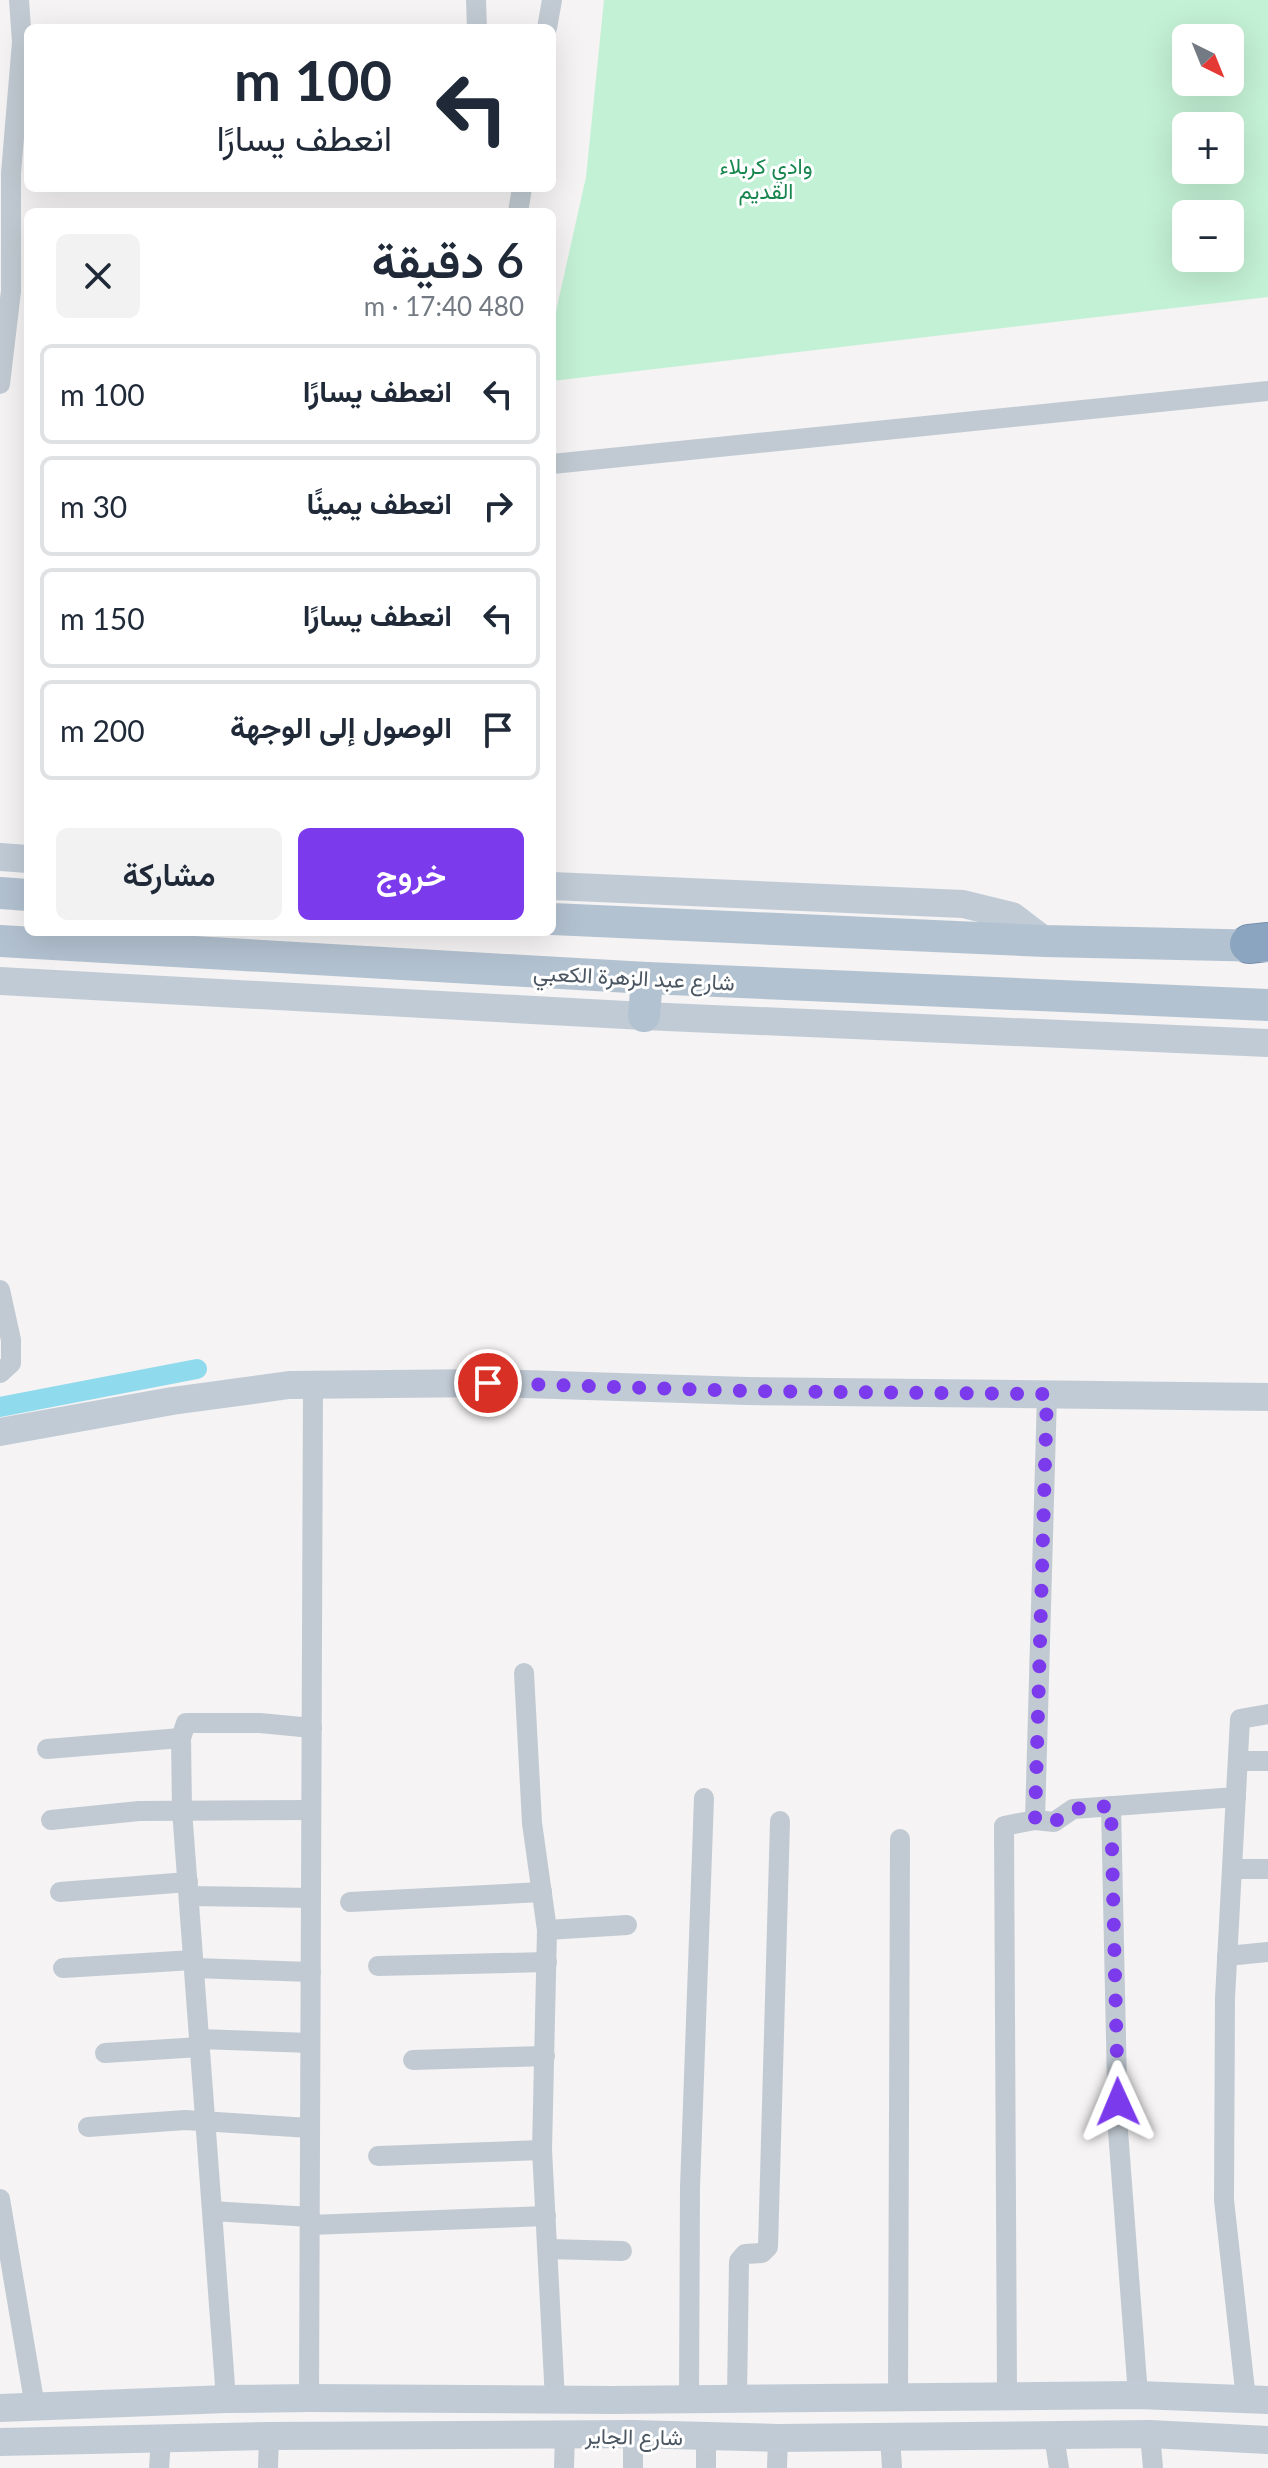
<!DOCTYPE html>
<html lang="ar">
<meta charset="utf-8">
<style>
body{margin:0;font-family:Lato,Vazirmatn,sans-serif;background:#f2f2f3;color:#1f2937;direction:rtl;height:100vh;display:flex;flex-direction:column;font-size:30px;white-space:nowrap}
*{box-sizing:border-box;margin:0}
p{font-size:26px;color:#747a83}
.icon{flex:none;width:44px;height:44px;fill:none;stroke:currentColor;stroke-width:2;stroke-linecap:round;stroke-linejoin:round}
.map{position:relative;flex:1;overflow:hidden;direction:ltr}
.sheet{position:absolute;left:24px;top:208px;width:532px;height:728px;display:flex;flex-direction:column;background:#fff;border-radius:12px;box-shadow:0 8px 32px #0002;direction:rtl}
.sheet>*{flex:none}
.top-card{position:absolute;left:24px;top:24px;width:532px;height:168px;border-radius:12px;box-shadow:0 8px 32px #0002;direction:rtl;background:#fff;color:#1f2937;overflow:hidden}
.needle{width:52px;rotate:137deg}
.buttons{position:absolute;left:1172px;top:24px;display:grid;gap:16px}
.buttons a{display:grid;place-items:center;width:72px;height:72px;border-radius:12px;background:#fff;box-shadow:0 8px 32px #0002;font-size:40px}
.pin{position:absolute;display:grid;place-items:center;width:68px;height:68px;color:#fff;margin:-34px;border:4px solid #fff;border-radius:50%;box-shadow:0 2px 8px #0007}
.me{position:absolute;width:88px;margin:-44px;rotate:359deg;stroke-linejoin:round;filter:drop-shadow(0 0 6px #0008)}
.turn{display:flex;align-items:center;gap:28px;height:168px;padding:0 32px;font-size:36px}
.turn .icon{width:104px;height:104px;stroke-width:2.5}
.turn b{display:block;font-size:56px;line-height:68px}
.round{display:grid;place-items:center;flex:none;width:84px;height:84px;border-radius:12px;background:#f2f2f3}
.headline{display:flex;align-items:center;justify-content:space-between;height:136px;padding:0 32px}
h1{font-size:48px;font-weight:600;line-height:60px}
.primary-button{display:flex;gap:16px;margin-top:auto;padding:16px 32px}
.primary-button a{flex:1;height:92px;border-radius:12px;background:#7c3aed;color:#fff;font-size:32px;font-weight:600;line-height:92px;text-align:center}
.primary-button a+a{background:#f2f2f3;color:#1f2937}
ul{padding:0;list-style:none}
li{display:flex;align-items:center;gap:24px;height:100px;margin:0 16px 12px;padding:0 16px;border:4px solid #e0e1e3;border-radius:12px}
li div{flex:1}
li b{display:block;font-size:30px}
li em{font-style:normal}
.map>svg:first-child{display:block}
</style>
<div class="map">
<svg width="1268" height="2468" viewBox="0 0 1268 2468">
<rect width="100%" height="100%" fill="#f5f3f3"/>
<path fill="#c3f1d5" fill-rule="evenodd" d="M 604,0 L 1268,0 L 1268,297 L 552,381 L 552,329 L 586,177 ZM 1186,38 L 1230,38 L 1230,82 L 1186,82 ZM 1186,126 L 1230,126 L 1230,170 L 1186,170 ZM 1186,214 L 1230,214 L 1230,258 L 1186,258 Z"/>
<g fill="none" stroke-linecap="round" stroke-linejoin="round">
<path stroke="#90daee" stroke-width="20" d="M 0,1407 L 197,1369"/>
<defs>
<path id="highway" d="M 1249,944 L 1268,942"/>
</defs>
<use href="#highway" stroke="#7690ad" stroke-width="40"/>
<g stroke="#c1cad2" stroke-width="20">
<path d="M 476,0 L 477,28"/>
<path d="M 547,28 L 552,0"/>
<path d="M 518,212 L 522,188"/>
<path d="M 0,384 L 11,291 L 11,173 L 22,42 L 19,0"/>
<path d="M 552,464 L 1268,391"/>
<path d="M 0,1290 L 11,1340 L 11,1363 L 0,1373"/>
<path d="M 524,1673 L 532,1823 L 547,1930"/>
<path d="M 47,1749 L 181,1738"/>
<path d="M 1238,1761 L 1268,1761"/>
<path d="M 1111,1806 L 1118,2131 L 1138,2395"/>
<path d="M 51,1820 L 139,1811 L 311,1810"/>
<path d="M 1035,1820 L 1047,1394"/>
<path d="M 1232,1869 L 1268,1869"/>
<path d="M 60,1892 L 188,1882"/>
<path d="M 189,1896 L 311,1898"/>
<path d="M 350,1902 L 542,1892"/>
<path d="M 1227,1956 L 1268,1952"/>
<path d="M 378,1966 L 547,1962"/>
<path d="M 63,1968 L 193,1960"/>
<path d="M 194,1968 L 311,1972"/>
<path d="M 199,2039 L 310,2043"/>
<path d="M 105,2053 L 200,2047"/>
<path d="M 413,2060 L 545,2056"/>
<path d="M 88,2127 L 185,2120 L 310,2128"/>
<path d="M 378,2156 L 542,2150"/>
<path d="M 0,2199 L 35,2407"/>
<path d="M 212,2211 L 310,2217"/>
<path d="M 310,2225 L 546,2216"/>
<path d="M 548,2249 L 622,2251"/>
<path d="M 1007,2396 L 1004,1826 L 1035,1820 L 1054,1822 L 1073,1809 L 1236,1797"/>
<path d="M 898,2397 L 900,1839"/>
<path d="M 309,2398 L 313,1385"/>
<path d="M 737,2398 L 739,2261 L 745,2254 L 762,2253 L 768,2247 L 780,1821"/>
<path d="M 226,2399 L 182,1810 L 181,1738 L 186,1723 L 260,1723 L 312,1728"/>
<path d="M 689,2399 L 690,2188 L 704,1798"/>
<path d="M 1246,2399 L 1224,2200 L 1225,1998 L 1240,1719 L 1268,1714"/>
<path d="M 555,2400 L 542,2150 L 547,1930 L 627,1925"/>
<path d="M 1150,2434 L 1153,2468"/>
<path d="M 1054,2436 L 1059,2468"/>
<path d="M 890,2437 L 892,2468"/>
<path d="M 159,2468 L 161,2439"/>
<path d="M 268,2468 L 269,2436"/>
<path d="M 564,2468 L 565,2435"/>
<path d="M 633,2468 L 633,2434"/>
<path d="M 706,2468 L 706,2437"/>
<path d="M 777,2468 L 778,2438"/>
</g>
<g stroke="#c1cbd6" stroke-width="28">
<path d="M 0,857 L 28,859"/>
<path d="M 552,886 L 963,904 L 1012,916 L 1045,941"/>
<path d="M 0,981 L 644,1016 L 1268,1043"/>
<path d="M 0,1432 L 172,1401 L 289,1385 L 488,1383 L 747,1391 L 1268,1397"/>
<path d="M 0,2408 L 226,2399 L 309,2398 L 613,2400 L 1138,2395 L 1268,2400"/>
<path d="M 0,2442 L 269,2436 L 633,2434 L 778,2438 L 1150,2434 L 1268,2440"/>
</g>
<g stroke="#b3c2d1" stroke-width="32">
<path d="M 0,893 L 28,895"/>
<path d="M 552,919 L 1045,941 L 1268,946"/>
<path d="M 0,941 L 647,978 L 1268,1005"/>
<path d="M 644,1016 L 647,978"/>
</g>
<use href="#highway" stroke="#8ba5c1" stroke-width="38"/>
</g>
<g fill="none" stroke-linecap="round" stroke-linejoin="round">
<path stroke="#7c3aed" stroke-width="14" stroke-dasharray="0 25.2" d="M 488,1383 L 747,1391 L 1047,1394 L 1035,1820 L 1054,1822 L 1073,1809 L 1111,1806 L 1118,2102"/>
</g>
<g text-anchor="middle" dominant-baseline="central" stroke-width="6" stroke-linejoin="round" paint-order="stroke">
<g font-size="22" fill="#17864f" stroke="#fff">
<text x="766" y="165">وادي كربلاء<tspan x="766" dy="25">القديم</tspan></text>
</g>
<g font-size="22" fill="#4a5661" stroke="#fff">
<text transform="translate(634 977) rotate(3)">شارع عبد الزهرة الكعبي</text>
<text transform="translate(634 2436) rotate(1)">شارع الجاير</text>
</g>
</g>
</svg>
<div class="buttons">
<a><svg class="needle" viewBox="-14 -14 28 28"><path d="M0-13l5 13h-10z" fill="#e53935"/><path d="M0 13l5-13h-10z" fill="#747a83"/></svg></a>
<a>+</a>
<a>−</a>
</div>
<div class="pin" style="left:488px;top:1383px;background:#d93025"><svg class="icon" aria-label="arrive" viewBox="0 0 24 24"><path d="M6 21V4h12l-3 4 3 4H6"/></svg></div>
<svg class="me" style="left:1118px;top:2102px" viewBox="-20 -20 40 40"><path d="M0-17L14 15 0 8-14 15z" fill="#7c3aed" stroke="#fff" stroke-width="4"/></svg>
<div class="top-card">
<div class="turn"><svg class="icon" aria-label="left" viewBox="0 0 24 24"><path d="M17 20v-9H6M10 6l-5 5 5 5"/></svg><div><b>100 m</b>انعطف يسارًا</div></div>
</div>
<section class="sheet">
<div class="headline"><div><h1>6 دقيقة</h1><p>480 m · 17:40</p></div><a class="round"><svg class="icon" aria-label="close" viewBox="0 0 24 24"><path d="M6 6l12 12M18 6L6 18"/></svg></a></div>
<ul>
<li><svg class="icon" aria-label="left" viewBox="0 0 24 24"><path d="M17 20v-9H6M10 6l-5 5 5 5"/></svg><div><b>انعطف يسارًا</b></div><em>100 m</em></li>
<li><svg class="icon" aria-label="right" viewBox="0 0 24 24"><path d="M7 20v-9h11M14 6l5 5-5 5"/></svg><div><b>انعطف يمينًا</b></div><em>30 m</em></li>
<li><svg class="icon" aria-label="left" viewBox="0 0 24 24"><path d="M17 20v-9H6M10 6l-5 5 5 5"/></svg><div><b>انعطف يسارًا</b></div><em>150 m</em></li>
<li><svg class="icon" aria-label="arrive" viewBox="0 0 24 24"><path d="M6 21V4h12l-3 4 3 4H6"/></svg><div><b>الوصول إلى الوجهة</b></div><em>200 m</em></li>
</ul>
<div class="primary-button"><a>خروج</a><a>مشاركة</a></div>
</section>
</div>
